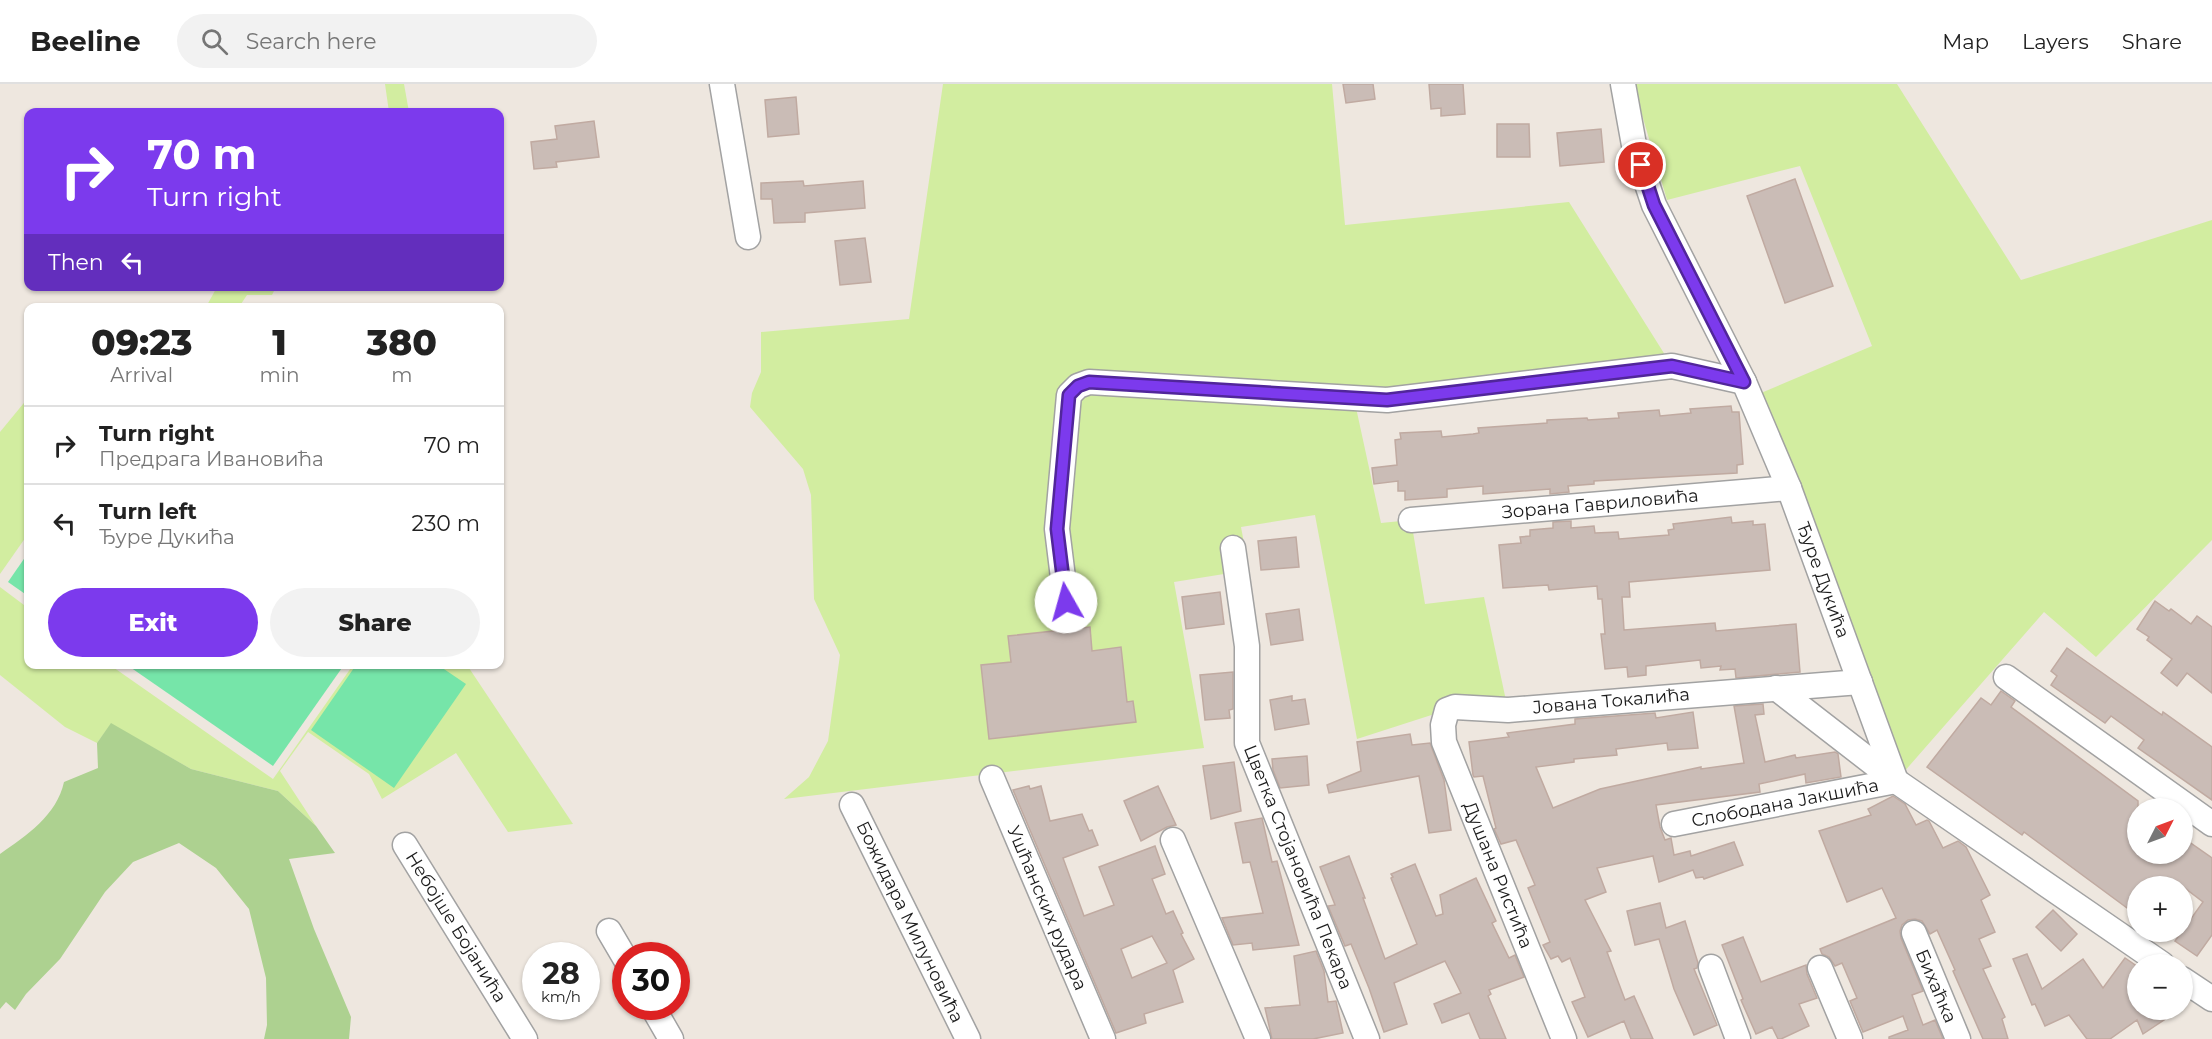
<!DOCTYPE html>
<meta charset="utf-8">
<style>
body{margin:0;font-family:Montserrat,sans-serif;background:#f2f2f2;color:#222;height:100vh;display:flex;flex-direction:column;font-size:22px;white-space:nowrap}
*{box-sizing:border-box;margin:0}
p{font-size:20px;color:#767676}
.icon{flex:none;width:33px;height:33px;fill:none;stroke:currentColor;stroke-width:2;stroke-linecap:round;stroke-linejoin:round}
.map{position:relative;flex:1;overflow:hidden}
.sheet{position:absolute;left:24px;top:219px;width:480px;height:366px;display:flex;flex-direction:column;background:#fff;border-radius:12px;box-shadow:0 2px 4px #0004}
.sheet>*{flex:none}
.top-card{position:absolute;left:24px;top:24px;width:480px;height:183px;border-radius:12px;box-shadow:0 2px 4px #0004;background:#7c3aed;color:#fff;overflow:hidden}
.needle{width:39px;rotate:48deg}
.buttons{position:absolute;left:2127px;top:714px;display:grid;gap:12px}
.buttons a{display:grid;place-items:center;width:66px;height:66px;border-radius:50%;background:#fff;box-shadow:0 2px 4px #0004;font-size:30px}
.speed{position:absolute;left:522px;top:858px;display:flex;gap:12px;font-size:30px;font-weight:700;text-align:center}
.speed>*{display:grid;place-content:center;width:78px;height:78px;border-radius:50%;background:#fff;box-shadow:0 2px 4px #0004;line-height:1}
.speed small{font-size:15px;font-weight:400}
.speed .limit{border:9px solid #d22;background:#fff;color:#111}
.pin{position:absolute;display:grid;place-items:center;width:51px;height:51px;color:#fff;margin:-26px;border:3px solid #fff;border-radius:50%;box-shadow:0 2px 6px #0007}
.me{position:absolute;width:66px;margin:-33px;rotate:353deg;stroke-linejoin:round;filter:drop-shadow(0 0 4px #0008)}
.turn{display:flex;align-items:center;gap:21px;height:126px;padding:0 24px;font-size:27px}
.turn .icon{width:78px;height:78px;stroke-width:2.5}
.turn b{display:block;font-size:42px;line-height:51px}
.then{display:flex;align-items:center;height:57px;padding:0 24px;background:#0003;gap:12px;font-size:22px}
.eta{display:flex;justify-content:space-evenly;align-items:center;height:102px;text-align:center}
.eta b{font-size:36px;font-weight:800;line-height:42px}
.button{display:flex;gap:12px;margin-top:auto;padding:12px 24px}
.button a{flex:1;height:69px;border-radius:36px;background:#7c3aed;color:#fff;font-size:24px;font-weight:800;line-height:69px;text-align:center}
.button a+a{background:#f2f2f2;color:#222}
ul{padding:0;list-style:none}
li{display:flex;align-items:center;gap:18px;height:78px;padding:0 24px;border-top:2px solid #e0e0e0}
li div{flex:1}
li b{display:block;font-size:22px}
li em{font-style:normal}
header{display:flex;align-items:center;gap:36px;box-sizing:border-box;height:84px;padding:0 30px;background:#fff;border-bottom:2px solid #e0e0e0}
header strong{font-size:28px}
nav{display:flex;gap:33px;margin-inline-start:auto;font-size:21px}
.search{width:420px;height:54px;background:#f2f2f2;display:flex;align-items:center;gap:15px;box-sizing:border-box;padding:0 21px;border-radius:33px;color:#767676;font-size:22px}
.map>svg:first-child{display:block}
</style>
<header>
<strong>Beeline</strong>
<div class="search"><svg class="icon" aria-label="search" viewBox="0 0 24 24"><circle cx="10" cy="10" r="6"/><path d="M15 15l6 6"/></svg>Search here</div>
<nav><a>Map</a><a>Layers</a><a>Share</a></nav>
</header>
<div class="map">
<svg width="2212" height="955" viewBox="0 0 2212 955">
<rect width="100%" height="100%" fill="#eee7df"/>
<g fill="#d2eda0">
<path d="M 385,0 L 404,0 L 409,28 L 389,28 Z"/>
<path d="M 943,0 L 1332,0 L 1345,141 L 1569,118 L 1672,282 L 1355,319 L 1381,439 L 1411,436 L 1425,520 L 1484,513 L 1508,626 L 1447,626 L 1357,655 L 1315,431 L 1241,443 L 1249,486 L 1174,498 L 1204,664 L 784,715 L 809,693 L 828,657 L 840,571 L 814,515 L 811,411 L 803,385 L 750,323 L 752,309 L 761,288 L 761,248 L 909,235 Z"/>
<path d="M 1633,0 L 1897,0 L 2021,196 L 2212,136 L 2212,456 L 2096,573 L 2044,528 L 1896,697 L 1761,309 L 1872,262 L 1800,82 L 1667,116 Z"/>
<path d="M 217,203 L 217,202 L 276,203 L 272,211 L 247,211 L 239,223 L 206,223 Z"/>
<path d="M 28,314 L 28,450 L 0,490 L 0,348 Z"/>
<path d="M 0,503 L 28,524 L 28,580 L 110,581 L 273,695 L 353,581 L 467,581 L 573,740 L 508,748 L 456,669 L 382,715 L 369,690 L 308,648 L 280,687 L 316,742 L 278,707 L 191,685 L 111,640 L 97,659 L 65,643 L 0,591 Z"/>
</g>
<path fill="#add190" d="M 111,639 L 191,685 L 278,707 L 316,742 L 335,769 L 289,775 L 314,845 L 351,933 L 349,955 L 264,955 L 267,941 L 266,894 L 249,825 L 216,784 L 179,759 L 133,778 L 105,808 L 60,875 L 26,910 L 15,926 L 6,918 L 0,925 L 0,770 C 26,752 57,731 64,698 L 98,684 L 97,659 Z"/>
<g fill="#76e5a9">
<path d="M 28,469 L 28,512 L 8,498 Z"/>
<path d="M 127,581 L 344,581 L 273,682 Z"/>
<path d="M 356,581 L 438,581 L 466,600 L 394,704 L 311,646 Z"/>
</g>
<g fill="#cabcb6" stroke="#c0aaa1" stroke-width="1.5" fill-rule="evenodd">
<path d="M 1343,0 L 1373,0 L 1375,15 L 1346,19 Z"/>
<path d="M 1429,0 L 1463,0 L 1465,30 L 1441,32 L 1441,24 L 1431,25 Z"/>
<path d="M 796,13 L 799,50 L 768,53 L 765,16 Z"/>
<path d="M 594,37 L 599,73 L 556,78 L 557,83 L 534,85 L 531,58 L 557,55 L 555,42 Z"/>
<path d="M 1497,40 L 1529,40 L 1530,73 L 1497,73 Z"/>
<path d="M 1601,45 L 1604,78 L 1560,82 L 1557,49 Z"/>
<path d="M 1795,95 L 1833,202 L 1785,219 L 1747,112 Z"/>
<path d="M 803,97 L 804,102 L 863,97 L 865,124 L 805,129 L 805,138 L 774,139 L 772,115 L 761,115 L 761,99 Z"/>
<path d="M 865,154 L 871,198 L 840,201 L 835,157 Z"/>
<path d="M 1731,322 L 1732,328 L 1739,328 L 1743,380 L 1737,381 L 1737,389 L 1594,397 L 1594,400 L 1568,402 L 1569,408 L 1550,410 L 1550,405 L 1483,410 L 1483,402 L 1447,405 L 1447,413 L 1405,416 L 1405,407 L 1398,407 L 1398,397 L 1374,400 L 1372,384 L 1397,381 L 1395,356 L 1401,355 L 1400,349 L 1441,347 L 1442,353 L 1473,350 L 1479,349 L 1478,344 L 1547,339 L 1547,336 L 1587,334 L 1588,336 L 1619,334 L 1618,329 L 1659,326 L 1660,332 L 1691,329 L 1690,325 Z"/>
<path d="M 1731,433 L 1732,439 L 1753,437 L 1753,441 L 1765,440 L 1770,486 L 1629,498 L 1630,513 L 1622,513 L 1624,546 L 1715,539 L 1716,547 L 1796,540 L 1800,588 L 1736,594 L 1735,585 L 1720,586 L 1721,582 L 1701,584 L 1700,576 L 1646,582 L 1646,591 L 1628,593 L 1627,583 L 1605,585 L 1601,550 L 1605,550 L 1602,515 L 1598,515 L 1597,502 L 1549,506 L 1548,501 L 1503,504 L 1499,461 L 1521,459 L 1520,453 L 1530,452 L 1530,446 L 1553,444 L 1553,438 L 1571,437 L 1571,444 L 1594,442 L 1595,449 L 1618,448 L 1619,455 L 1669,451 L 1668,446 L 1674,445 L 1673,440 Z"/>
<path d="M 1296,453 L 1299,483 L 1261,486 L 1258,457 Z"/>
<path d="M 1220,508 L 1224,540 L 1186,545 L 1182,513 Z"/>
<path d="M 2155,517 L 2169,527 L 2171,525 L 2191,540 L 2197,532 L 2212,543 L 2212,609 L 2187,589 L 2177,602 L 2161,589 L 2172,575 L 2147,556 L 2149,553 L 2137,545 Z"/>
<path d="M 1299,525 L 1303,556 L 1271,561 L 1266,530 Z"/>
<path d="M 1090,543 L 1092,567 L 1121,563 L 1127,618 L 1133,617 L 1136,638 L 989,655 L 981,581 L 1011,578 L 1008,552 Z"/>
<path d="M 2067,564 L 2162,631 L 2163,628 L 2212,663 L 2212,716 L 2138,664 L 2144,656 L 2111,632 L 2105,639 L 2051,601 L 2057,592 L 2051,587 Z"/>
<path d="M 1233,588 L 1233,625 L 1229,626 L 1230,634 L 1205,636 L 1200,591 Z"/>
<path d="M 2001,607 L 2015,617 L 2011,623 L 2138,717 L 2138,770 L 2182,770 L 2182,753 L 2212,774 L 2212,851 L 2197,872 L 2175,857 L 2203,818 L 2182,802 L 2138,802 L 2138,832 L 2024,748 L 2022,751 L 1927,683 L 1981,614 L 1991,621 Z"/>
<path d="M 1292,612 L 1292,617 L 1305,615 L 1309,640 L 1275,646 L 1270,616 Z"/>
<path d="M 1763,620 L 1764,630 L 1755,631 L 1765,678 L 1795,671 L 1796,674 L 1835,668 L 1838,670 L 1841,693 L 1806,699 L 1805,690 L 1759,700 L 1760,708 L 1656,721 L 1660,743 L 1665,756 L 1671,754 L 1674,771 L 1690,767 L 1691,772 L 1734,758 L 1743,781 L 1704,795 L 1703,793 L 1696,794 L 1693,786 L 1659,798 L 1653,772 L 1597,784 L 1606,808 L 1585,816 L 1611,867 L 1607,868 L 1625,916 L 1634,912 L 1653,955 L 1631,955 L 1624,937 L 1588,953 L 1572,918 L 1585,913 L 1570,874 L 1562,878 L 1558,872 L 1551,875 L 1543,861 L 1550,858 L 1528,804 L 1535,801 L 1516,756 L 1501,760 L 1494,745 L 1496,744 L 1483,692 L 1474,693 L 1473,691 L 1469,658 L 1509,653 L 1507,649 L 1575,640 L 1575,635 L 1655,629 L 1656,634 L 1693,628 L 1698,664 L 1668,666 L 1667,659 L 1616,665 L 1617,671 L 1574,675 L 1574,678 L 1536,683 L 1553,724 L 1600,705 L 1701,683 L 1701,685 L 1744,679 L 1734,622 Z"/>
<path d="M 1410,650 L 1412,661 L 1430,659 L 1444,696 L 1451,746 L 1429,749 L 1419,692 L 1329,709 L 1327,701 L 1361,687 L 1357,658 Z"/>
<path d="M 1307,672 L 1309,701 L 1280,704 L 1273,686 L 1272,675 Z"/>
<path d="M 1234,678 L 1241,727 L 1211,735 L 1203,682 Z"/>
<path d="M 1029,702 L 1030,705 L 1041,702 L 1050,737 L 1082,730 L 1089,747 L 1092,746 L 1098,761 L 1063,774 L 1084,832 L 1114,821 L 1099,783 L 1155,762 L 1165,790 L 1152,795 L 1166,830 L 1173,827 L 1183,849 L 1181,850 L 1194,875 L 1173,886 L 1183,918 L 1144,930 L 1146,939 L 1116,949 L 1013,706 ZM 1152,852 L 1167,879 L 1132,894 L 1121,865 Z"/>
<path d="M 1158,702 L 1176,741 L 1167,743 L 1141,757 L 1124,717 Z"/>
<path d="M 1893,712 L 1905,720 L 1916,741 L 1927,736 L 1929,737 L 1943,764 L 1958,757 L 1966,763 L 1990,811 L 1981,816 L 1995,848 L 1979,855 L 1991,882 L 1983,885 L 2005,933 L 2002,935 L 2008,955 L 1983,955 L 1953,887 L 1955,886 L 1937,846 L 1930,850 L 1922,837 L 1915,835 L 1908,836 L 1902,841 L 1900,847 L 1901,854 L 1923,907 L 1912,911 L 1923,941 L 1935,936 L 1943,955 L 1889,955 L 1889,953 L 1908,946 L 1903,932 L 1863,948 L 1850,917 L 1857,914 L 1842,879 L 1835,882 L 1829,873 L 1822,870 L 1820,865 L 1896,834 L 1882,804 L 1847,818 L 1819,747 L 1871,731 L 1868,725 Z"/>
<path d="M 1262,734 L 1272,778 L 1277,777 L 1299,861 L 1253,866 L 1252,859 L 1233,861 L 1222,834 L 1263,829 L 1250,778 L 1243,779 L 1235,739 Z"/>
<path d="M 1349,772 L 1365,814 L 1363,814 L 1385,875 L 1417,860 L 1391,794 L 1393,793 L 1391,790 L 1415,780 L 1436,832 L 1443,830 L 1440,811 L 1476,794 L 1496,837 L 1492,839 L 1509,874 L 1515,871 L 1524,893 L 1489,906 L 1491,910 L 1488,912 L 1506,955 L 1480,955 L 1469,929 L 1442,939 L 1434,920 L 1461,909 L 1445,877 L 1394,899 L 1407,940 L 1384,948 L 1369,904 L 1351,860 L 1345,862 L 1328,822 L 1335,821 L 1320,783 Z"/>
<path d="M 1660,819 L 1666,844 L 1685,837 L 1698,879 L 1697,884 L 1694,885 L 1717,941 L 1694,951 L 1674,905 L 1659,855 L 1635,861 L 1627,827 Z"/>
<path d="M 2053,826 L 2077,850 L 2061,867 L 2036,843 Z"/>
<path d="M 1743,853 L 1761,898 L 1806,881 L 1807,890 L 1817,914 L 1799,920 L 1809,942 L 1781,955 L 1778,955 L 1772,943 L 1756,950 L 1741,916 L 1743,915 L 1722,861 Z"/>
<path d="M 1316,867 L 1324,887 L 1328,918 L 1336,917 L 1343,949 L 1313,955 L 1272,955 L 1265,924 L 1300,921 L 1294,872 Z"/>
<path d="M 2027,870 L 2042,905 L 2083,875 L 2103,904 L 2125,874 L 2138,883 L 2138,926 L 2179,926 L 2143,950 L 2137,936 L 2110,955 L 2087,955 L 2069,931 L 2045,942 L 2035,920 L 2032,921 L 2013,875 Z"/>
</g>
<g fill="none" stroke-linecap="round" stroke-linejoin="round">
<defs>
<g id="street">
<path d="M 722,0 L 748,153"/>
<path d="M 1623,0 L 1634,61 L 1654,121 L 1744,298 L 1789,404 L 1896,697"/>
<path d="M 1411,436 L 1789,404"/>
<path d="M 1233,464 L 1247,562 L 1247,659 L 1367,955"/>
<path d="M 1066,518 L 1057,445 L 1069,311 L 1078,302 L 1089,298 L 1387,316 L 1672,282 L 1744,298"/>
<path d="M 2006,593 L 2212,740"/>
<path d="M 1776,604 L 1896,697 L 2162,880"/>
<path d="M 992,694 L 1103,955"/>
<path d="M 852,721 L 968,955"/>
<path d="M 1674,740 L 1896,697"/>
<path d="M 1173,756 L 1258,955"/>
<path d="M 405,761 L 525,955"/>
<path d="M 609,847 L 626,876"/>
<path d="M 1914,849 L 1958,955"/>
<path d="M 1711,883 L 1738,955"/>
<path d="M 1820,884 L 1850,955"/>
<path d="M 2182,895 L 2212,915"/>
<path d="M 652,922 L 671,955"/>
<path d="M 1564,955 L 1444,658 L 1443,641 L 1447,626 L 1455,623 L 1508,626 L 1860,598"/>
</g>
</defs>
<use href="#street" stroke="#a2a2a2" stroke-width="27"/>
<use href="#street" stroke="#fff" stroke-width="24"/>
</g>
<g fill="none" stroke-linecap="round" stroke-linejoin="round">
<defs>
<path id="route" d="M 1066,518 L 1057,445 L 1069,311 L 1078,302 L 1089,298 L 1387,316 L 1672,282 L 1744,298 L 1654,121 L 1641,81"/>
</defs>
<use href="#route" stroke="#51269a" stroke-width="15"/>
<use href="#route" stroke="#7c3aed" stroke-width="10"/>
</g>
<g text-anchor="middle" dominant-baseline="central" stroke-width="4.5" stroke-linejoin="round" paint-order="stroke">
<g font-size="18" fill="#1b1b1b" stroke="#fff">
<text transform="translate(1600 420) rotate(-5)">Зорана Гавриловића</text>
<text transform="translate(1823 496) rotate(70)">Ђуре Дукића</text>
<text transform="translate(1611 617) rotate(-5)">Јована Токалића</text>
<text transform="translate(1785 719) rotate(-11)">Слободана Јакшића</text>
<text transform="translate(1298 783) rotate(68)">Цветка Стојановића Пекара</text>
<text transform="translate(1498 791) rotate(68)">Душана Ристића</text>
<text transform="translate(1047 824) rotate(67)">Ушћанских рудара</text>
<text transform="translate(910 838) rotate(64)">Божидара Милуновића</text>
<text transform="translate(456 843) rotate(58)">Небојше Бојанића</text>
<text transform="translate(1936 902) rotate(67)">Бихаћка</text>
</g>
</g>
</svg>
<div class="buttons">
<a><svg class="needle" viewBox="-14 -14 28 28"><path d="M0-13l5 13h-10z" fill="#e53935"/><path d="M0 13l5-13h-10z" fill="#767676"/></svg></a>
<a>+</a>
<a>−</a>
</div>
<div class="speed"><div>28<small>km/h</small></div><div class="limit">30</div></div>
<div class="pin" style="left:1641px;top:81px;background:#d93025"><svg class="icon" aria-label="arrive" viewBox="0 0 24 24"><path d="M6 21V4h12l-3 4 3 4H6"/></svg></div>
<svg class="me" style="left:1066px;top:518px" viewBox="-20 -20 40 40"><circle r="19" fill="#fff"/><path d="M0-13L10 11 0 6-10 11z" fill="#7c3aed"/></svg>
<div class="top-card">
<div class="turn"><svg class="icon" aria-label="right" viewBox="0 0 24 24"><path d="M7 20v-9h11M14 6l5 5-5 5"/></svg><div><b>70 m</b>Turn right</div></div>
<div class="then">Then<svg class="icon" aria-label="left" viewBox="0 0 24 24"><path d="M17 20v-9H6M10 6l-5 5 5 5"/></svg></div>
</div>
<section class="sheet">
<div class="eta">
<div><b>09:23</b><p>Arrival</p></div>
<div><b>1</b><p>min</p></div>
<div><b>380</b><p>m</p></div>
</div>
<ul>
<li><svg class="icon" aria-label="right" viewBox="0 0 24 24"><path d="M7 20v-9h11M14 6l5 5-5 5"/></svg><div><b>Turn right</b><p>Предрага Ивановића</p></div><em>70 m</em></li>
<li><svg class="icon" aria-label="left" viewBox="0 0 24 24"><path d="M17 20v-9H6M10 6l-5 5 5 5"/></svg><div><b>Turn left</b><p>Ђуре Дукића</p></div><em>230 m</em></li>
</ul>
<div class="button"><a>Exit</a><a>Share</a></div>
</section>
</div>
